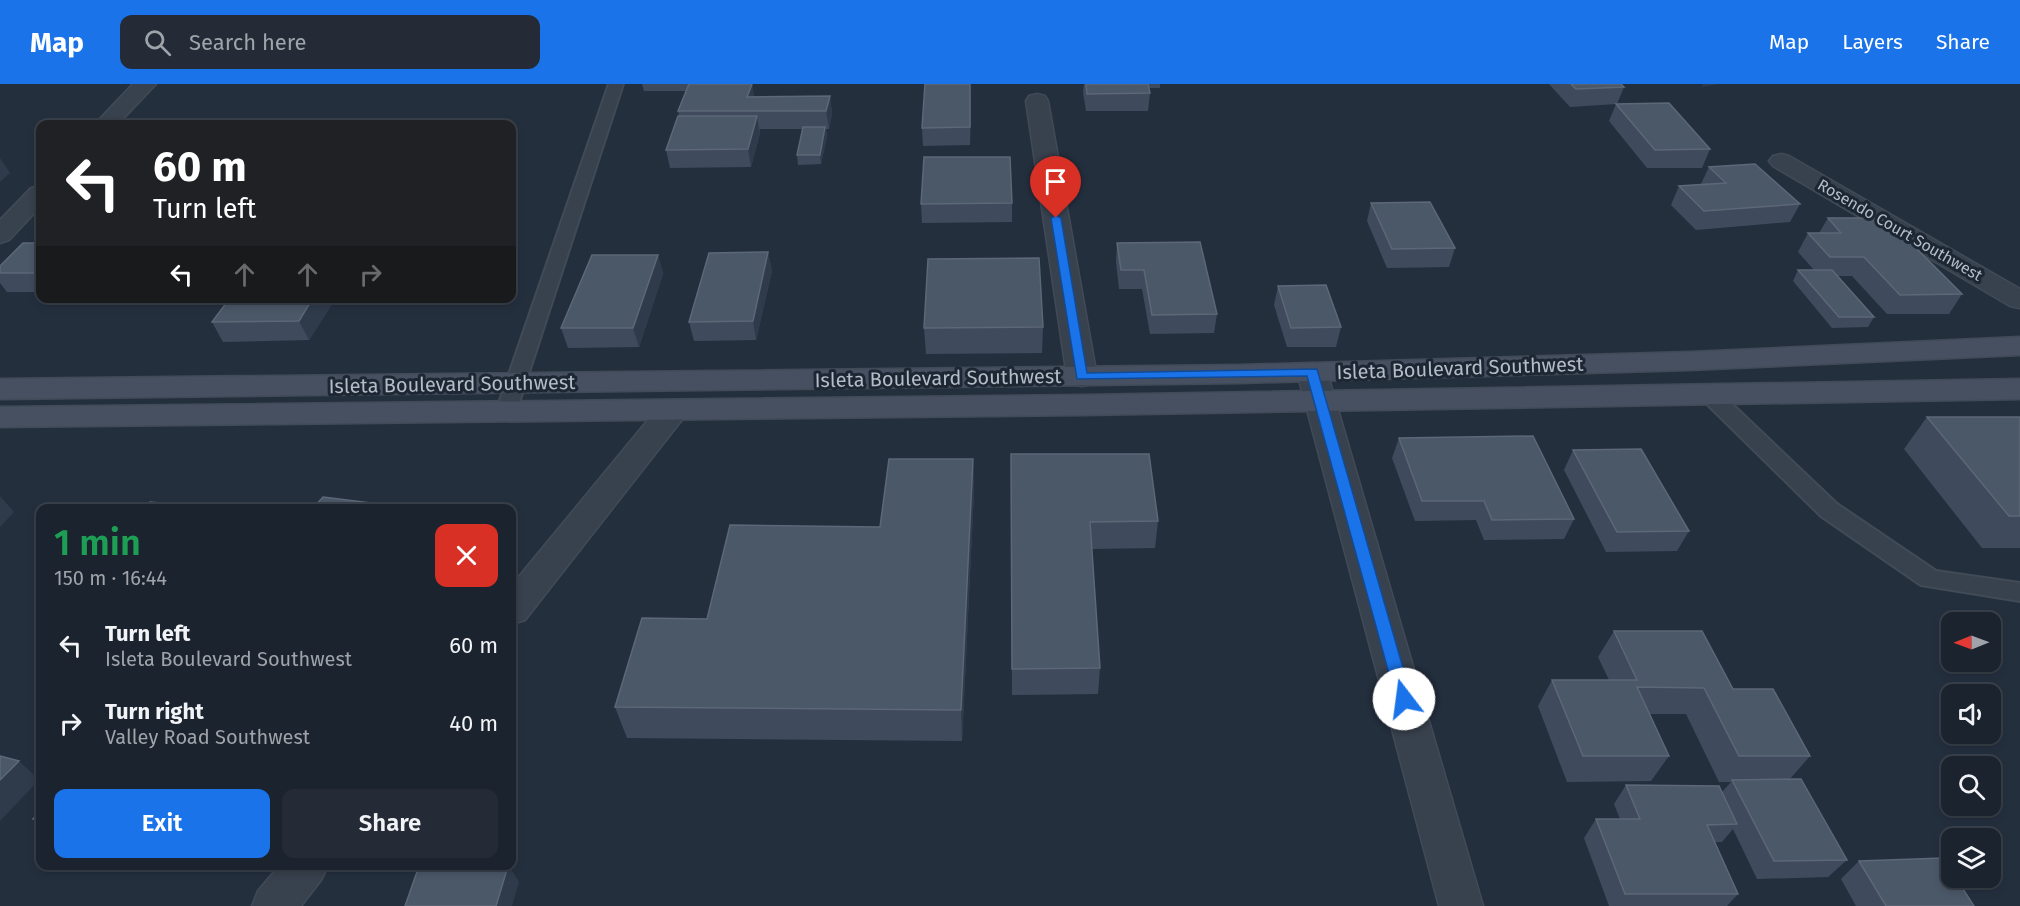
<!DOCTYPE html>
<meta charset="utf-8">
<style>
body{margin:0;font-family:"Fira Sans",sans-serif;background:#242b36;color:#f1f3f6;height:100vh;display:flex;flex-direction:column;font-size:22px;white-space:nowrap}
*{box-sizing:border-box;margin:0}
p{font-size:20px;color:#a0a4aa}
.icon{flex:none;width:33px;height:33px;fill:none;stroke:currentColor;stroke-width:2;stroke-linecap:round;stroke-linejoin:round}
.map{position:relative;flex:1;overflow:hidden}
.drawer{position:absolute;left:36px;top:420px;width:480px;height:366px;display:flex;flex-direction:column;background:#1b232e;border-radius:12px;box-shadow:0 3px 9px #0003,0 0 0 2px #39404a}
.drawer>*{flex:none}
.guide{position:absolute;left:36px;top:36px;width:480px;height:183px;border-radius:12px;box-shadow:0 3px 9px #0003,0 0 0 2px #39404a;background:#202124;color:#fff;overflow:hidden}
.needle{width:39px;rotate:269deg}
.fabs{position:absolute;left:1941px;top:528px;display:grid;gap:12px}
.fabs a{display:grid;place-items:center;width:60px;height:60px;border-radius:12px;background:#1b232e;box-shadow:0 3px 9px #0003,0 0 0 2px #39404a;font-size:30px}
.pin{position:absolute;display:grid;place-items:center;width:51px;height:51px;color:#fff;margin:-62px -26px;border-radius:50% 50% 50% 0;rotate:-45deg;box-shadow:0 0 6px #0007}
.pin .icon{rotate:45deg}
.me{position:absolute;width:66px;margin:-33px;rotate:345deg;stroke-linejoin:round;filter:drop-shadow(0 0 4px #0008)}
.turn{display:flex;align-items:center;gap:21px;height:126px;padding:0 18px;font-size:27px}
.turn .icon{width:78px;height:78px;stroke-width:2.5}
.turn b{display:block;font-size:42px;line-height:51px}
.lanes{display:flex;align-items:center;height:57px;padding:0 18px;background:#0003;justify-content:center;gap:30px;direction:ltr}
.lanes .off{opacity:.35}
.round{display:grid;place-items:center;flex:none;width:63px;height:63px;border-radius:12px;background:#242b36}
.overview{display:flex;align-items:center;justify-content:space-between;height:102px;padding:0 18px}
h1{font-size:36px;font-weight:600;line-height:45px;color:#1e9e55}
.button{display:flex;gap:12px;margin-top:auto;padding:12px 18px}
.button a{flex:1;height:69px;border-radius:12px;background:#1a73e8;color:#fff;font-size:24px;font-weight:600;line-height:69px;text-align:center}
.button a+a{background:#242b36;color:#f1f3f6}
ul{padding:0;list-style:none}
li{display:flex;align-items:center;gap:18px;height:78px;padding:0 18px}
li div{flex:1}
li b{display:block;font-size:22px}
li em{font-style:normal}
header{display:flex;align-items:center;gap:36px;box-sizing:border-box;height:84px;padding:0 30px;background:#1a73e8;color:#fff}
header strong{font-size:28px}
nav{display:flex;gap:33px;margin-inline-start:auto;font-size:21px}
.search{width:420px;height:54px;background:#242b36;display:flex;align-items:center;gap:15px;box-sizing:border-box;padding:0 21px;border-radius:12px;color:#a0a4aa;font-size:22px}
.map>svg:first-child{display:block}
</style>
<header>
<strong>Map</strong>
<div class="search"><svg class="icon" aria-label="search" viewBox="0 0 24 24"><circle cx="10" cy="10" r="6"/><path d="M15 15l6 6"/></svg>Search here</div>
<nav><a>Map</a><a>Layers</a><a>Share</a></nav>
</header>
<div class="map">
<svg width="2020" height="822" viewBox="0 0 2020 822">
<rect width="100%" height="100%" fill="#242f3e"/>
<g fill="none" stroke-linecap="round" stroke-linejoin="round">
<defs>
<g id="service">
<path d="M 609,0 L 623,0 L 516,328 L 513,333 L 506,335 L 499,333 L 496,328 Z"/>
<path d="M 1709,303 L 1716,305 L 1837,420 L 1936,487 L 2020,499 L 2020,517 L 1921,501 L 1821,432 L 1702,315 L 1699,310 L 1702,305 Z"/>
</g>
<g id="minor">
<path d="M 133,0 L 156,0 L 118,40 L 95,40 Z"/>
<path d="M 1037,10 L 1045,12 L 1048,17 L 1097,293 L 1093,300 L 1082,302 L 1071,300 L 1067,293 L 1026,17 L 1029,12 Z"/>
<path d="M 1781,70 L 1789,72 L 2020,205 L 2020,224 L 2010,222 L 1773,82 L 1769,77 L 1773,72 Z"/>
<path d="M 40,102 L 40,123 L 9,156 L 0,159 L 0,136 L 31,104 Z"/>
<path d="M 673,316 L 684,319 L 688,326 L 684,333 L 525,536 L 512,540 L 512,501 L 662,319 Z"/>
<path d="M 279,782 L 328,782 L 321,796 L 301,822 L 252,822 L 258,807 Z"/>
</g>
<path id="tertiary" d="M 1312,279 L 1322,281 L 1327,288 L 1483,822 L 1439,822 L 1297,288 L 1302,281 Z"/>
<g id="secondary">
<path d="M 2020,253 L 2020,271 L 1690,286 L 1241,299 L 0,315 L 0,295 L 1241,281 L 1690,268 Z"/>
<path d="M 2020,295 L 2020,315 L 1084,331 L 0,343 L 0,323 L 1084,311 Z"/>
</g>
</defs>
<use href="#service" stroke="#414a57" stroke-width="4"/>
<use href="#minor" stroke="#414a57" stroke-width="3"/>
<use href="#tertiary" stroke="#414a57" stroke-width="3"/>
<use href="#secondary" stroke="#414a57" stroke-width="3"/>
<use href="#service" fill="#38414e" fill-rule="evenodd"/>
<use href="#minor" fill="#38414e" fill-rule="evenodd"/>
<use href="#tertiary" fill="#38414e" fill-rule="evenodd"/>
<use href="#secondary" fill="#465061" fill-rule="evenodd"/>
</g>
<g fill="#3f4b5c">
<path d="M 642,0 L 752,0 L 754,13 L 830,12 L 832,30 L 829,45 L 826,45 L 827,52 L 821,80 L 798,81 L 797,71 L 803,45 L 760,45 L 760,49 L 751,83 L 670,84 L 666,66 L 679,32 L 678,27 L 686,7 L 644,7 Z"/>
<path d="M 1084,0 L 1160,0 L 1160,4 L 1149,4 L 1150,9 L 1148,27 L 1086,27 L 1083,8 Z"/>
<path d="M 1549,0 L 1621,0 L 1624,3 L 1617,20 L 1710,65 L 1702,84 L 1647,84 L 1609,37 L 1616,20 L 1570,23 Z"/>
<path d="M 971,17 L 970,61 L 923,62 L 922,44 Z"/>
<path d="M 1709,83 L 1800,120 L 1790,138 L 1696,146 L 1671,121 L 1679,102 L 1701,100 Z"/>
<path d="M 1012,119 L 1012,138 L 922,139 L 921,120 Z"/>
<path d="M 1371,119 L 1455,164 L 1449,183 L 1387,184 L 1367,137 Z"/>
<path d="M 1828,134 L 1962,210 L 1949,230 L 1887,230 L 1852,192 L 1838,192 L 1874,233 L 1868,243 L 1832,244 L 1793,197 L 1798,186 L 1814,186 L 1798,168 L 1808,149 L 1819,149 Z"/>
<path d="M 40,159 L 40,208 L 7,208 L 0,199 L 0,182 Z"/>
<path d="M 1117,159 L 1217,230 L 1214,249 L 1150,250 L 1142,205 L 1119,205 L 1116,178 Z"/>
<path d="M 768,168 L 772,187 L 756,256 L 694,257 L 689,238 Z"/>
<path d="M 658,171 L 663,190 L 639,263 L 568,264 L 561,244 Z"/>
<path d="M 1278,202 L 1341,243 L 1336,263 L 1287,263 L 1274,221 Z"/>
<path d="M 230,214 L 336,214 L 309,256 L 223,258 L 212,238 Z"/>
<path d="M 1043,243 L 1042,269 L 926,270 L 924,244 Z"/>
<path d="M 1927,333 L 2020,333 L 2020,464 L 1982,464 L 1904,365 Z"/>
<path d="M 1399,354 L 1574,435 L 1564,455 L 1484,456 L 1476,436 L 1415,437 L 1392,374 Z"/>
<path d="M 1573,366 L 1689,447 L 1677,467 L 1606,468 L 1564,386 Z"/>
<path d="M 1011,370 L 1158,437 L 1155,464 L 1092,465 L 1100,584 L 1098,610 L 1012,611 Z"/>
<path d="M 973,375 L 974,407 L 962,657 L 627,654 L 615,623 L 707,535 L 880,443 Z"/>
<path d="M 1614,547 L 1733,605 L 1810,672 L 1790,695 L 1847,776 L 1828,793 L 1757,795 L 1733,745 L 1722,758 L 1715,758 L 1738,810 L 1727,822 L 1609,822 L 1584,754 L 1596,735 L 1620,735 L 1614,720 L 1626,701 L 1722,708 L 1731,698 L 1719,698 L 1686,630 L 1649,630 L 1669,672 L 1651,697 L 1567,698 L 1538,622 L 1552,596 L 1609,596 L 1598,573 Z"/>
<path d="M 40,727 L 40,742 L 33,735 Z"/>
<path d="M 1859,777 L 1974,822 L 1856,822 L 1841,795 Z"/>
</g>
<g fill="#2f3b4b">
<path d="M 752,0 L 755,16 L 747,13 Z"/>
<path d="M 970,0 L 971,17 L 970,61 Z"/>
<path d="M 1703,0 L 1718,0 L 1702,3 Z"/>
<path d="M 830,12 L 832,30 L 829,45 L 826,27 Z"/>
<path d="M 757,32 L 760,49 L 751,83 L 748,65 Z"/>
<path d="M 825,43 L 827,52 L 821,80 L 820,71 Z"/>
<path d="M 0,74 L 10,89 L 0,98 Z"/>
<path d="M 768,168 L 772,187 L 756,256 L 753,237 Z"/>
<path d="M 658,171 L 663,190 L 639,263 L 633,244 Z"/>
<path d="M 313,214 L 336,214 L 309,256 L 299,237 Z"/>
<path d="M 973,375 L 974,407 L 962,657 L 961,626 Z"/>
<path d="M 0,412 L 14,428 L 0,443 Z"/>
<path d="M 19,677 L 39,696 L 0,737 L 0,696 Z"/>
<path d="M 508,782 L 509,782 L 519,798 L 512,822 L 496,822 Z"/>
</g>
<g fill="#4b5868" stroke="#5c6777" stroke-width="1.5">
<path d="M 689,0 L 752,0 L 747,13 L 830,12 L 826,27 L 678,27 Z"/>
<path d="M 925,0 L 970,0 L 970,43 L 922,44 Z"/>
<path d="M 1086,0 L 1148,0 L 1150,9 L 1087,10 Z"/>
<path d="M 1571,0 L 1621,0 L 1624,3 L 1576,5 Z"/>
<path d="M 1669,19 L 1710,65 L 1655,66 L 1616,20 Z"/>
<path d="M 678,32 L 757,32 L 748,65 L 666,66 Z"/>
<path d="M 803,43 L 825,43 L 820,71 L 797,71 Z"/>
<path d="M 924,73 L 1010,73 L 1012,119 L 921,120 Z"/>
<path d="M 1755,80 L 1800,120 L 1704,127 L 1679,102 L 1726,99 L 1709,83 Z"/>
<path d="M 1430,118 L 1455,164 L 1392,165 L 1371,119 Z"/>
<path d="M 1828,134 L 1886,134 L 1962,210 L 1900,211 L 1864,173 L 1830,173 L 1808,149 L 1841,149 Z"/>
<path d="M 1200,158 L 1217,230 L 1152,231 L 1144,186 L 1121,186 L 1117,159 Z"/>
<path d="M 23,159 L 40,159 L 40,189 L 0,189 L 0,182 Z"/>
<path d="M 768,168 L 753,237 L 689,238 L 709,169 Z"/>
<path d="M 592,171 L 658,171 L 633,244 L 561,244 Z"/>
<path d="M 1039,174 L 1043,243 L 924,244 L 928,175 Z"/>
<path d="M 1798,186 L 1832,186 L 1874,233 L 1839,233 Z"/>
<path d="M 1326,201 L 1341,243 L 1291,244 L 1278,202 Z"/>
<path d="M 230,214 L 313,214 L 299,237 L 212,238 Z"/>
<path d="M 1927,333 L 2020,333 L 2020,432 L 2009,432 Z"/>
<path d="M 1533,352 L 1574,435 L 1492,436 L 1484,417 L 1422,417 L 1399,354 Z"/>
<path d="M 1641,365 L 1689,447 L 1617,448 L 1573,366 Z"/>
<path d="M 1011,370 L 1149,370 L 1158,437 L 1090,438 L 1100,584 L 1012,585 Z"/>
<path d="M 889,375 L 973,375 L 961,626 L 615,623 L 642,534 L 707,535 L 730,441 L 880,443 Z"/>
<path d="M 323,413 L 412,424 L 313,424 Z"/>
<path d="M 150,418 L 210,424 L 144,424 Z"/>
<path d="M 1614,547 L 1702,547 L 1733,605 L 1773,605 L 1810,672 L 1739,672 L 1704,604 L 1637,603 L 1669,672 L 1583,672 L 1552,596 L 1637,596 Z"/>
<path d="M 0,672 L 19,677 L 0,696 Z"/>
<path d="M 1801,695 L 1847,776 L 1774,777 L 1732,696 Z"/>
<path d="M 1626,701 L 1719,702 L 1737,740 L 1707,741 L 1738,810 L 1625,810 L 1596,735 L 1640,735 Z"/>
<path d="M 40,727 L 40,738 L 33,735 Z"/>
<path d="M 1943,774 L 1952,787 L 1952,794 L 1956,794 L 1974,822 L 1886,822 L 1859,777 Z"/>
<path d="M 419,782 L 508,782 L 496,822 L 405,822 Z"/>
</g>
<path fill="#1a73e8" stroke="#114b97" stroke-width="1.5" d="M 1056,131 L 1061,134 L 1087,289 L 1317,285 L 1412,615 L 1409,620 L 1404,621 L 1398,620 L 1396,615 L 1307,292 L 1077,295 L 1051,134 Z"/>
<g text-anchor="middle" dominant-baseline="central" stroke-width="6" stroke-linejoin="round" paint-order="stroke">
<g font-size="16" fill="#b4bcc9" stroke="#1d2633">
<text transform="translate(1900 146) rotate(30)">Rosendo Court Southwest</text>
</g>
<g font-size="20" fill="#b4bcc9" stroke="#1d2633">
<text transform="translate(1460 284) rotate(-2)">Isleta Boulevard Southwest</text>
<text transform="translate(938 294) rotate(-1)">Isleta Boulevard Southwest</text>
<text transform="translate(452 300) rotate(-1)">Isleta Boulevard Southwest</text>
</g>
</g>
</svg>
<div class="fabs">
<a><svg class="needle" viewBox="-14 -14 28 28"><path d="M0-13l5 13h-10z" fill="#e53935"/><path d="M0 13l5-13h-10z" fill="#a0a4aa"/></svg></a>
<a><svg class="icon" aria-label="sound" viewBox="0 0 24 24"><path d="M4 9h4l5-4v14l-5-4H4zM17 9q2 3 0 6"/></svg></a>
<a><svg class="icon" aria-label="search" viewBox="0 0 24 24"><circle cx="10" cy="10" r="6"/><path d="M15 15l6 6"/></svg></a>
<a><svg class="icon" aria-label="layers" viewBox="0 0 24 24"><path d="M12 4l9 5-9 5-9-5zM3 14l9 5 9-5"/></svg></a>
</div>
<div class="pin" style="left:1056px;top:134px;background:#d93025"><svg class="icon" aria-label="arrive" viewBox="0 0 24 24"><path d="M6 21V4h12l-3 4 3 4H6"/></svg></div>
<svg class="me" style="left:1404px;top:615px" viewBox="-20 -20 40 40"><circle r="19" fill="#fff"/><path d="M0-13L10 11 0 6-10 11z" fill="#1a73e8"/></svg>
<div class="guide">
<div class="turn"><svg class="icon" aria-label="left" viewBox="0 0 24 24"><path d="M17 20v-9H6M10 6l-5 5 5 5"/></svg><div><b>60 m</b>Turn left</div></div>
<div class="lanes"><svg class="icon" aria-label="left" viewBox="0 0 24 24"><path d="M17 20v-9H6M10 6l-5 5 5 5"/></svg><svg class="icon off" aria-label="ahead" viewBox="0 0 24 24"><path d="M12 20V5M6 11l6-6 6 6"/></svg><svg class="icon off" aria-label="ahead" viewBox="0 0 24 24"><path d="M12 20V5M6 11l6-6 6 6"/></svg><svg class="icon off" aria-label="right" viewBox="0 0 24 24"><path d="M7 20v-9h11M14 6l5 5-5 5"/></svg></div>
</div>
<section class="drawer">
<div class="overview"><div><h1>1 min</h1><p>150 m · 16:44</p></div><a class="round" style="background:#d93025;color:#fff"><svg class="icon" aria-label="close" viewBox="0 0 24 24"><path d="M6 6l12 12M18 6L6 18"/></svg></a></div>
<ul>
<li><svg class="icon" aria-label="left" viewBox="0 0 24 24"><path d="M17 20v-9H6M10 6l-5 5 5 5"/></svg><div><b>Turn left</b><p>Isleta Boulevard Southwest</p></div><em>60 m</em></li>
<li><svg class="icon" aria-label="right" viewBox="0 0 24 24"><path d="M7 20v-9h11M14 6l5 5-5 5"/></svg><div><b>Turn right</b><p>Valley Road Southwest</p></div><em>40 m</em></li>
</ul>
<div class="button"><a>Exit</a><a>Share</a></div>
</section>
</div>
